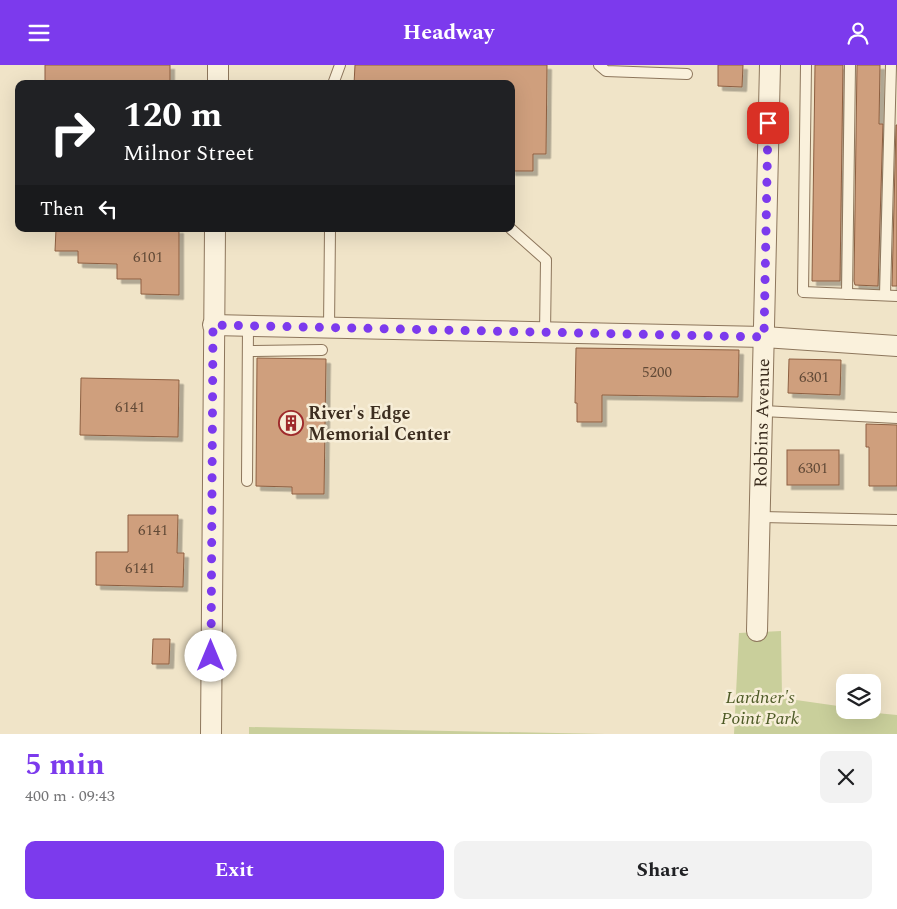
<!DOCTYPE html>
<meta charset="utf-8">
<style>
body{margin:0;font-family:Spectral,serif;background:#f2f2f2;color:#202124;height:100vh;display:flex;flex-direction:column;font-size:19px;white-space:nowrap}
*{box-sizing:border-box;margin:0}
p{font-size:16px;color:#757577}
.icon{flex:none;width:28px;height:28px;fill:none;stroke:currentColor;stroke-width:2;stroke-linecap:round;stroke-linejoin:round}
.map{position:relative;height:669px;overflow:hidden}
.sheet{display:flex;flex-direction:column;background:#fff;flex:1}
.sheet>*{flex:none}
.hud{position:absolute;left:15px;top:15px;width:500px;height:152px;border-radius:10px;box-shadow:0 5px 20px #0002;background:#202124;color:#fff;overflow:hidden}
.controls{position:absolute;left:836px;top:609px;display:grid;gap:10px}
.controls a{display:grid;place-items:center;width:45px;height:45px;border-radius:10px;background:#fff;box-shadow:0 5px 20px #0002;font-size:25px}
.pin{position:absolute;display:grid;place-items:center;width:42px;height:42px;color:#fff;margin:-21px;border-radius:10px;box-shadow:0 2px 8px #0006}
.me{position:absolute;width:55px;margin:-28px;rotate:0deg;stroke-linejoin:round;filter:drop-shadow(0 0 4px #0008)}
.turn{display:flex;align-items:center;gap:18px;height:105px;padding:0 25px;font-size:22px}
.turn .icon{width:65px;height:65px;stroke-width:2.5}
.turn b{display:block;font-size:35px;line-height:42px}
.then{display:flex;align-items:center;height:48px;padding:0 25px;background:#0003;gap:10px;font-size:19px}
.round{display:grid;place-items:center;flex:none;width:52px;height:52px;border-radius:10px;background:#f2f2f2}
.overview{display:flex;align-items:center;justify-content:space-between;height:85px;padding:0 25px}
h1{font-size:30px;font-weight:700;line-height:38px;color:#7c3aed}
.action{display:flex;gap:10px;margin-top:auto;padding:10px 25px}
.action a{flex:1;height:58px;border-radius:10px;background:#7c3aed;color:#fff;font-size:20px;font-weight:700;line-height:58px;text-align:center}
.action a+a{background:#f2f2f2;color:#202124}
header{display:flex;justify-content:space-between;align-items:center;height:65px;padding:0 25px;background:#7c3aed;color:#fff;font-size:22px;font-weight:700}
.map>svg:first-child{display:block}
</style>
<header><svg class="icon" aria-label="menu" viewBox="0 0 24 24"><path d="M4 6h16M4 12h16M4 18h16"/></svg>Headway<svg class="icon" aria-label="person" viewBox="0 0 24 24"><circle cx="12" cy="8" r="4"/><path d="M4 21q1-7 8-7t8 7"/></svg></header>
<div class="map">
<svg width="897" height="669" viewBox="0 0 897 669">
<defs>
<filter id="shadow"><feDropShadow dx="4.5" dy="4.5" stdDeviation="0" flood-color="#0004"/></filter>
</defs>
<rect width="100%" height="100%" fill="#f0e4c8"/>
<g fill="#c9cf9b">
<path d="M 781,566 L 782,633 L 845,642 L 845,645 L 897,650 L 897,669 L 734,669 L 739,568 Z"/>
<path d="M 249,662 L 605,669 L 249,669 Z"/>
</g>
<g fill="#cf9f7d" stroke="#8d5f41" filter="url(#shadow)">
<rect x="45" y="0" width="125" height="19"/>
<path d="M 355,0 L 547,0 L 546,89 L 533,89 L 533,106 L 511,106 L 511,19 L 354,19 Z"/>
<path d="M 718,0 L 743,0 L 742,22 L 718,21 Z"/>
<path d="M 815,0 L 843,0 L 840,216 L 812,216 Z"/>
<path d="M 857,0 L 880,0 L 879,59 L 883,59 L 878,221 L 855,220 L 854,216 Z"/>
<path d="M 896,60 L 897,60 L 897,221 L 892,221 Z"/>
<path d="M 56,164 L 179,164 L 179,230 L 141,229 L 141,214 L 117,214 L 117,199 L 78,198 L 78,186 L 55,186 Z"/>
<path d="M 576,283 L 739,285 L 738,332 L 602,330 L 602,357 L 577,357 L 577,338 L 575,338 Z"/>
<path d="M 257,293 L 326,294 L 324,429 L 292,429 L 292,422 L 256,421 Z"/>
<path d="M 789,294 L 841,295 L 840,330 L 788,328 Z"/>
<path d="M 81,313 L 179,315 L 178,372 L 80,370 Z"/>
<path d="M 866,359 L 897,360 L 897,421 L 869,421 L 869,382 L 866,382 Z"/>
<rect x="787" y="385" width="52" height="35"/>
<path d="M 128,450 L 178,450 L 177,488 L 184,488 L 183,522 L 96,520 L 96,487 L 128,487 Z"/>
<path d="M 153,574 L 170,574 L 169,599 L 152,599 Z"/>
</g>
<g fill="none" stroke-linecap="round" stroke-linejoin="round">
<defs>
<g id="lane">
<path d="M 599,0 L 606,6 L 687,9"/>
<path d="M 806,0 L 803,227 L 897,231"/>
<path d="M 333,19 L 340,0"/>
<path d="M 511,164 L 546,195 L 545,268"/>
<path d="M 847,229 L 850,0"/>
<path d="M 885,230 L 891,0"/>
<path d="M 329,263 L 330,164"/>
<path d="M 248,286 L 322,285"/>
<path d="M 763,346 L 897,353"/>
<path d="M 247,416 L 248,261"/>
<path d="M 760,452 L 897,455"/>
</g>
<g id="street">
<path d="M 218,19 L 218,0"/>
<path d="M 213,260 L 764,272 L 897,281"/>
<path id="s1" d="M 757,566 L 770,0"/>
<path d="M 211,669 L 215,164"/>
</g>
</defs>
<use href="#lane" stroke="#8d765c" stroke-width="12"/>
<use href="#street" stroke="#8d765c" stroke-width="22"/>
<use href="#lane" stroke="#faf1dc" stroke-width="10"/>
<use href="#street" stroke="#faf1dc" stroke-width="20"/>
</g>
<g fill="none" stroke-linecap="round" stroke-linejoin="round">
<path stroke="#7c3aed" stroke-width="9" stroke-dasharray="0 16.2" d="M 211,591 L 213,260 L 764,272 L 768,58"/>
</g>
<defs>
<symbol id="building-ring" viewBox="-11 -11 22 22"><circle r="9.5" fill="#f7eed8" stroke="#9e2a2b" stroke-width="1.5"/><path d="M-4-6H4V6H1V3H-1V6H-4ZM-2.5-4.3h1.7v1.8h-1.7ZM.8-4.3h1.7v1.8H.8ZM-2.5-1h1.7V.8h-1.7ZM.8-1h1.7V.8H.8Z" fill="#9e2a2b"/></symbol>
</defs>
<g fill-rule="evenodd">
<use href="#building-ring" x="277" y="344" width="28" height="28"/>
</g>
<g text-anchor="middle" dominant-baseline="central" stroke-width="5" stroke-linejoin="round" paint-order="stroke">
<g font-size="15" fill="#624a37">
<text x="148" y="192">6101</text>
<text x="657" y="307">5200</text>
<text x="814" y="312">6301</text>
<text x="130" y="342">6141</text>
<text x="813" y="403">6301</text>
<text x="153" y="465">6141</text>
<text x="140" y="503">6141</text>
</g>
<g font-size="18" font-weight="bold" fill="#3d2e20" stroke="#f7eed8" text-anchor="start">
<text x="308" y="348">River's Edge<tspan x="308" dy="21">Memorial Center</tspan></text>
</g>
<g font-size="18" fill="#3d2e20" stroke="#f7eed8">
<text stroke="none"><textPath href="#s1" startOffset="208">Robbins Avenue</textPath></text>
</g>
<g font-size="18" font-style="italic" fill="#4d5a26" stroke="#f7eed8">
<text x="760" y="632">Lardner's<tspan x="760" dy="21">Point Park</tspan></text>
</g>
</g>
</svg>
<div class="controls">
<a><svg class="icon" aria-label="layers" viewBox="0 0 24 24"><path d="M12 4l9 5-9 5-9-5zM3 14l9 5 9-5"/></svg></a>
</div>
<div class="pin" style="left:768px;top:58px;background:#d93025"><svg class="icon" aria-label="arrive" viewBox="0 0 24 24"><path d="M6 21V4h12l-3 4 3 4H6"/></svg></div>
<svg class="me" style="left:211px;top:591px" viewBox="-20 -20 40 40"><circle r="19" fill="#fff"/><path d="M0-13L10 11 0 6-10 11z" fill="#7c3aed"/></svg>
<div class="hud">
<div class="turn"><svg class="icon" aria-label="right" viewBox="0 0 24 24"><path d="M7 20v-9h11M14 6l5 5-5 5"/></svg><div><b>120 m</b>Milnor Street</div></div>
<div class="then">Then<svg class="icon" aria-label="left" viewBox="0 0 24 24"><path d="M17 20v-9H6M10 6l-5 5 5 5"/></svg></div>
</div>
</div>
<section class="sheet">
<div class="overview"><div><h1>5 min</h1><p>400 m · 09:43</p></div><a class="round"><svg class="icon" aria-label="close" viewBox="0 0 24 24"><path d="M6 6l12 12M18 6L6 18"/></svg></a></div>
<div class="action"><a>Exit</a><a>Share</a></div>
</section>
